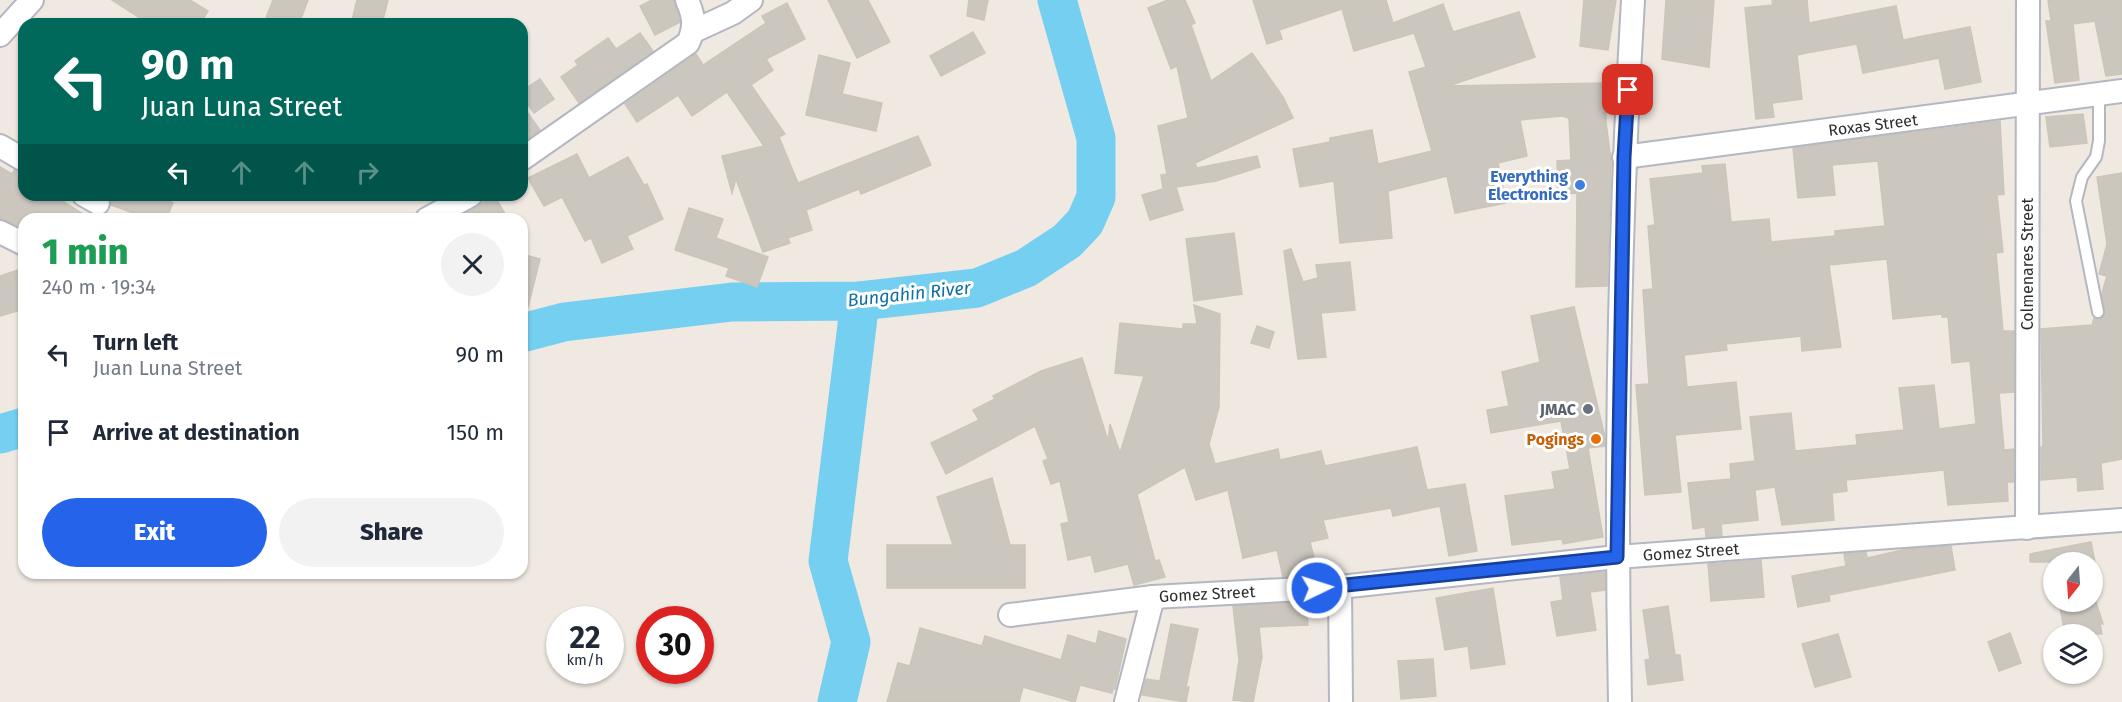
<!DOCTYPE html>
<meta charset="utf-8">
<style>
body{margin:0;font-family:"Fira Sans",sans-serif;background:#f2f2f3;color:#1f2937;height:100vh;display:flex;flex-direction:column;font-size:22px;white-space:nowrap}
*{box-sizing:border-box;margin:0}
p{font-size:20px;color:#747a83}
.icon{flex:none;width:33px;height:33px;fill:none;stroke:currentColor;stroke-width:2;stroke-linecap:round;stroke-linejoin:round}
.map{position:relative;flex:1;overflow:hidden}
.drawer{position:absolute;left:18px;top:213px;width:510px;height:366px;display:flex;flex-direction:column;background:#fff;border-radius:18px;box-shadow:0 2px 4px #0004}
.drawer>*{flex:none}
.guide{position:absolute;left:18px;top:18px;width:510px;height:183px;border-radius:18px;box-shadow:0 2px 4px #0004;background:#00695c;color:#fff;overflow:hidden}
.needle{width:39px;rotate:197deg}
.controls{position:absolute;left:2043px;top:552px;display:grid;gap:12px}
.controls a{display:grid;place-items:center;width:60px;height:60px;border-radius:50%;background:#fff;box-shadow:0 2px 4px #0004;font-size:30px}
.speed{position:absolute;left:546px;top:606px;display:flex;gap:12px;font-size:30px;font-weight:700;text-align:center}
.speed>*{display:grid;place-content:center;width:78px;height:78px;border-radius:50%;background:#fff;box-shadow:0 2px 4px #0004;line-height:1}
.speed small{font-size:15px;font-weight:400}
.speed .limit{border:9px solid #d22;background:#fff;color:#111}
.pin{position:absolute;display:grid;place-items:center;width:51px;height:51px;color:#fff;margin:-26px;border-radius:12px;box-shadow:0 3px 9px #0006}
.me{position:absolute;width:66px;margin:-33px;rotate:86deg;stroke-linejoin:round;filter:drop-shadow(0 0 4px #0008)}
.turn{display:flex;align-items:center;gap:21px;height:126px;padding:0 24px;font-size:27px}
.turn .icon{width:78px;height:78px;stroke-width:2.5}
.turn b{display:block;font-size:42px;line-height:51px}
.lanes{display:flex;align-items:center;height:57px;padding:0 24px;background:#0003;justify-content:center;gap:30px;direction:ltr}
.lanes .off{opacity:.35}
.round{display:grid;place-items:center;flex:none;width:63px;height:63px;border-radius:32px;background:#f2f2f3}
.overview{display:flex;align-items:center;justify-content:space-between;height:102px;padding:0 24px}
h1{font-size:36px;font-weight:800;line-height:45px;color:#1e9e55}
.cta{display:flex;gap:12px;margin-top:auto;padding:12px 24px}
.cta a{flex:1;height:69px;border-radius:36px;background:#2563eb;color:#fff;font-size:24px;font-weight:800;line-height:69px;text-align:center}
.cta a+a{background:#f2f2f3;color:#1f2937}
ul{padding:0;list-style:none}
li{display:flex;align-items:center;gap:18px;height:78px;padding:0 24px}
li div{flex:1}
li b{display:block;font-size:22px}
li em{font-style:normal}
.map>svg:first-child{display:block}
</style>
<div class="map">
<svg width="2122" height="702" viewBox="0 0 2122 702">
<rect width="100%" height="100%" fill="#efe9e1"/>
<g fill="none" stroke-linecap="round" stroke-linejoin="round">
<g stroke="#75cff0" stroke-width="39">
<path d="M 522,333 L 564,322 L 732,302 L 860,301 L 977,288 L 1026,268 L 1067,241 L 1085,222 L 1096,197 L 1096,138 L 1057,0"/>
<path d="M 0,434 L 24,427"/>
<path d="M 837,702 L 851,642 L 828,561 L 860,301"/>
</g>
</g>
<g fill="#cbc7bf" stroke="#cbc5ba" stroke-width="1.5">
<path d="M 112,0 L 190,0 L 208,11 L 200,24 L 149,24 Z"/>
<path d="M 273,0 L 308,0 L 299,24 L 281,24 L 266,18 Z"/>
<path d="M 357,0 L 388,0 L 382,24 L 351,24 Z"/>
<path d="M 652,0 L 674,0 L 680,22 L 655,35 L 640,6 Z"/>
<path d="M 828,0 L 868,0 L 890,42 L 857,58 Z"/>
<path d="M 969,0 L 988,0 L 984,20 L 967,16 Z"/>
<path d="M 1168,0 L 1185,0 L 1195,23 L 1191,25 L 1211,81 L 1252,53 L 1283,97 L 1293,118 L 1195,163 L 1197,168 L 1257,156 L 1260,167 L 1216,181 L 1176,187 L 1183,210 L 1150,220 L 1142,195 L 1163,189 L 1161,175 L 1167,174 L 1158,126 L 1188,118 L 1177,66 L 1171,69 L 1148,8 Z"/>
<path d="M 1253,0 L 1386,0 L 1393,23 L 1443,4 L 1453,32 L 1519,12 L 1535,57 L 1448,86 L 1606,83 L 1606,122 L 1611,161 L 1607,286 L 1576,287 L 1577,193 L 1558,194 L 1557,161 L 1571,160 L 1569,118 L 1562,116 L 1520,120 L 1527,156 L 1498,163 L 1506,203 L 1455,213 L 1447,176 L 1388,191 L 1392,238 L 1340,243 L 1334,181 L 1300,187 L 1293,149 L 1330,142 L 1330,138 L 1372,130 L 1378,164 L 1432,151 L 1409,72 L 1426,67 L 1414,33 L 1354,51 L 1342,9 L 1279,30 L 1282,39 L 1267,44 Z"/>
<path d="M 1584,0 L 1616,0 L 1608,50 L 1580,46 Z"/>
<path d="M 1666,0 L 1714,0 L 1709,67 L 1662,59 Z"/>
<path d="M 1772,0 L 1807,0 L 1809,23 L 1896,6 L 1903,40 L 1970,27 L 1981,82 L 1945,89 L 1939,58 L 1863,73 L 1857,44 L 1806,53 L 1797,55 L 1802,99 L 1772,103 L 1774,117 L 1756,119 L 1745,8 L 1773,5 Z"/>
<path d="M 2048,0 L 2122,0 L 2122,74 L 2106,76 L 2095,21 L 2073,24 L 2079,80 L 2055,83 L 2046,21 L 2051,21 Z"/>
<path d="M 787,3 L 805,39 L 766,59 L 773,70 L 751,85 L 785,134 L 779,137 L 798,183 L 918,136 L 931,165 L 861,194 L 859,189 L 806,210 L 812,230 L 788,238 L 790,243 L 763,252 L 736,179 L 732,193 L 722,156 L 764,146 L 727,92 L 692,116 L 678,95 L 637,122 L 625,104 L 696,54 L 703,65 L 766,23 L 762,16 Z"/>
<path d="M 973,32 L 985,53 L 941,76 L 930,56 Z"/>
<path d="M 640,33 L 653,51 L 579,103 L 561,77 L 578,65 L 575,61 L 608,38 L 616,49 Z"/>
<path d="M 819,55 L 850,63 L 842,94 L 882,103 L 876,131 L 806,115 Z"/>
<path d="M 540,79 L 554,99 L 534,113 L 522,96 L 522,91 Z"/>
<path d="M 522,105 L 540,130 L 522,143 Z"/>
<path d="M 2083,114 L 2087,143 L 2050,147 L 2046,117 Z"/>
<path d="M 2000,121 L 2004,194 L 1997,195 L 2003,252 L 1996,253 L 2003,331 L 2014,331 L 2014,392 L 1999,393 L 2004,450 L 2014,449 L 2014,482 L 2007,482 L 2008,501 L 1948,505 L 1944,470 L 1846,480 L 1847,491 L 1832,493 L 1834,520 L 1782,525 L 1775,487 L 1755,490 L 1758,520 L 1721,524 L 1722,536 L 1706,537 L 1705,527 L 1693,529 L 1688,483 L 1731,479 L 1730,464 L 1755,461 L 1750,417 L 1791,413 L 1795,451 L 1857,445 L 1856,435 L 1904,430 L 1899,388 L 1934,385 L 1939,429 L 1976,424 L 1970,361 L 1952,363 L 1948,317 L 1942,317 L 1942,314 L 1893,319 L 1887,259 L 1829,265 L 1841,347 L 1802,351 L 1801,336 L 1726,344 L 1727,350 L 1684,355 L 1687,387 L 1736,382 L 1741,429 L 1675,435 L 1681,492 L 1645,495 L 1636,385 L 1649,384 L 1643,290 L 1653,289 L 1648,226 L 1655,225 L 1650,179 L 1703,173 L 1702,166 L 1725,164 L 1731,222 L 1769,219 L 1771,242 L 1835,236 L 1835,231 L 1885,226 L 1878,161 L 1832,165 L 1835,195 L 1798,198 L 1793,148 Z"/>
<path d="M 577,154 L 589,178 L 628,157 L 644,185 L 647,184 L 663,219 L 627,236 L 633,249 L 602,263 L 591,238 L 585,241 L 562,197 L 544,206 L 528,178 Z"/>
<path d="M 0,167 L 12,174 L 14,170 L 24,173 L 24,195 L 53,195 L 91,219 L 24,219 L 24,229 L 0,219 Z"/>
<path d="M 2122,173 L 2122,459 L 2101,463 L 2103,489 L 2078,491 L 2077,477 L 2041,480 L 2041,447 L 2043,447 L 2041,329 L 2092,325 L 2094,318 L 2100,319 L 2105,315 L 2102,293 L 2107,276 L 2099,274 L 2107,244 L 2097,177 Z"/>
<path d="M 109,195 L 153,195 L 173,203 L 166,219 L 149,219 L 111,205 Z"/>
<path d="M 494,195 L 508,219 L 455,219 L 477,207 Z"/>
<path d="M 689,208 L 723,219 L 716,238 L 768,257 L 757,287 L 726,276 L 729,268 L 675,250 Z"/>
<path d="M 1234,233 L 1242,294 L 1194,301 L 1186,239 Z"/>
<path d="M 1291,249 L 1303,282 L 1318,278 L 1316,265 L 1350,262 L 1355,310 L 1321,313 L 1326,357 L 1298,359 L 1284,251 Z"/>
<path d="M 522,254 L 540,259 L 528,307 L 522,306 Z"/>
<path d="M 24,268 L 24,309 L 0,316 L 0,276 Z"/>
<path d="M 1194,305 L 1220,314 L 1219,407 L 1209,444 L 1215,464 L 1278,449 L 1280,460 L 1321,451 L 1325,466 L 1417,447 L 1427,490 L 1465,484 L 1477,551 L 1449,556 L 1440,506 L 1393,516 L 1391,508 L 1323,520 L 1328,538 L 1310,542 L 1317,570 L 1304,573 L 1304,575 L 1283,577 L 1277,550 L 1243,558 L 1228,490 L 1196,500 L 1185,467 L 1137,494 L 1155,561 L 1159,560 L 1165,577 L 1134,585 L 1128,564 L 1095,572 L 1091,555 L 1068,560 L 1061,524 L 1069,522 L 1060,481 L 1051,484 L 1043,461 L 1048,459 L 1035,426 L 946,474 L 931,443 L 979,420 L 973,410 L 995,399 L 993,396 L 1041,371 L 1082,358 L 1108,441 L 1110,424 L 1120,453 L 1144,376 L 1115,373 L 1120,323 L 1183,329 L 1183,324 L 1197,324 Z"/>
<path d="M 1574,307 L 1605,437 L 1605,446 L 1588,448 L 1603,537 L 1563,544 L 1562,539 L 1512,545 L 1505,496 L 1555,489 L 1552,472 L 1570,469 L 1561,421 L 1491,433 L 1487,410 L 1509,406 L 1502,372 L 1540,362 L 1531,316 Z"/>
<path d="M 1257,326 L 1274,332 L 1269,348 L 1251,343 Z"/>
<path d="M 992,478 L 1010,545 L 1025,545 L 1025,588 L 887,588 L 887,545 L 953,545 L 937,497 Z"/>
<path d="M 2091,542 L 2095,562 L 2030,562 L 2030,554 Z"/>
<path d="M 1951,546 L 1955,570 L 1829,595 L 1830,601 L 1798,607 L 1792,576 L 1846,566 L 1844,554 L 1866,552 L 1867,558 L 1907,549 Z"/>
<path d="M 1761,560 L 1764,597 L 1711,601 L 1708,564 Z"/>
<path d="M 1605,572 L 1605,590 L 1590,592 L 1596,630 L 1557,636 L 1551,602 L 1563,600 L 1560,577 Z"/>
<path d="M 1493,588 L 1505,664 L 1471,669 L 1468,646 L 1445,650 L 1436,598 Z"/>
<path d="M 1306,602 L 1308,625 L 1259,627 L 1262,657 L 1253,702 L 1233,700 L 1239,660 L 1233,606 Z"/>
<path d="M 2059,602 L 2096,602 L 2103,624 L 2100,624 L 2102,634 L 2065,634 Z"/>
<path d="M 1668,606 L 1675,655 L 1680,655 L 1683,680 L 1648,685 L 1645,660 L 1650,659 L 1643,610 Z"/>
<path d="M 1171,624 L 1198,629 L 1186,687 L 1189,687 L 1186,702 L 1142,695 L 1146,679 L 1160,681 Z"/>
<path d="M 920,628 L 982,646 L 985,636 L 1061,660 L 1068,635 L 1096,644 L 1099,631 L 1126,639 L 1115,689 L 1113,689 L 1112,693 L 1080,685 L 1075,702 L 1023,687 L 1019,702 L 887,702 L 898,663 L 910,666 Z"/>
<path d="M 2010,633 L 2021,663 L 1999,671 L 1988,642 Z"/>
<path d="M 1838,634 L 1851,677 L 1815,687 L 1802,644 Z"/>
<path d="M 1433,659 L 1436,696 L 1401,699 L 1398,661 Z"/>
</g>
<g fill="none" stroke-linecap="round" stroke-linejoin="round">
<defs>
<path id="lane" d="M 2098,312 L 2076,201 L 2082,177 L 2096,157 L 2099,141 L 2099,95"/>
<g id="street">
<path d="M 694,31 L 733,13 L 751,0"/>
<path d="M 0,35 L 32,0"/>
<path d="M 0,146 L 24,160"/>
<path d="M 1624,157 L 2122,91"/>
<path d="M 522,159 L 688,43 C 696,26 694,16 687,0"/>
<path d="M 84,195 L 98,203"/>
<path d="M 427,219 L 471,195"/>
<path d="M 0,232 L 24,244"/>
<path d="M 2027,528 L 2028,0"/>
<path d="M 1340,587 L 1341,702"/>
<path d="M 1010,615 L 1153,597 L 1340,587 L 1617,557 L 2122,520"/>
<path d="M 1126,702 L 1153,597"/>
<path d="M 1620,702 C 1615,468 1619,234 1633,0"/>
</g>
</defs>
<use href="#lane" stroke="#b4b7c1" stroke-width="14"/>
<use href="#street" stroke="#b4b7c1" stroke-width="26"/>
<use href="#lane" stroke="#fff" stroke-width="10"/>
<use href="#street" stroke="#fff" stroke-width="22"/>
</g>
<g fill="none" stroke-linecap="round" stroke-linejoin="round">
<defs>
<path id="route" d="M 1317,588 L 1617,557 L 1624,157 L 1628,90"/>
</defs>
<use href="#route" stroke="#184099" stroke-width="15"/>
<use href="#route" stroke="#2563eb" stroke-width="10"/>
</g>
<circle fill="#3f7fe0" stroke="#fff" stroke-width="2" cx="1580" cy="185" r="6"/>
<circle fill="#6b7280" stroke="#fff" stroke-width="2" cx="1588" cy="409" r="6"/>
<circle fill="#e8710a" stroke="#fff" stroke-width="2" cx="1596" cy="439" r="6"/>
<g text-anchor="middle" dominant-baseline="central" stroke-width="6" stroke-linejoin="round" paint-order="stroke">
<g font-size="16" fill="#2e2e2e" stroke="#fff">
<text transform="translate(1873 125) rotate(-7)">Roxas Street</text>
<text transform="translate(2027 264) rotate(-90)">Colmenares Street</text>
<text transform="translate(1691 552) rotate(-4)">Gomez Street</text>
<text transform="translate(1207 594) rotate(-3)">Gomez Street</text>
</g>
<g font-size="16" font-weight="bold" fill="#366cbe" stroke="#fff" text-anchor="end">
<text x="1568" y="176">Everything<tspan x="1568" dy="18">Electronics</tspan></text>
</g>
<g font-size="16" font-weight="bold" fill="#5b616d" stroke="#fff" text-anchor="end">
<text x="1576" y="409">JMAC</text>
</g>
<g font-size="16" font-weight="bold" fill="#c56008" stroke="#fff" text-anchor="end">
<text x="1584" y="439">Pogings</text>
</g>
<g font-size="18" font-style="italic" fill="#0d6fa3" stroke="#fff">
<text transform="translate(909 294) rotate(-6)">Bungahin River</text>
</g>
</g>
</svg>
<div class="controls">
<a><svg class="needle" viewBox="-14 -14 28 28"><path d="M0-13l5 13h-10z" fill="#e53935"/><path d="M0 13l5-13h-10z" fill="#747a83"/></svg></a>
<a><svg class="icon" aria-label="layers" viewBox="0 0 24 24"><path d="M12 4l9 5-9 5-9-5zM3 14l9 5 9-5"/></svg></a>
</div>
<div class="speed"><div>22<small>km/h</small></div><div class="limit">30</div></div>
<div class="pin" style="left:1628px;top:90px;background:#d93025"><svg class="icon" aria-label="arrive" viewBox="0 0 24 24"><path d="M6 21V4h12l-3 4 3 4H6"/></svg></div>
<svg class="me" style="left:1317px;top:588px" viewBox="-20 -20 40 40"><circle r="17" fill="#2563eb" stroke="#fff" stroke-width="3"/><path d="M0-11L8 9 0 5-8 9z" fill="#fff"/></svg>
<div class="guide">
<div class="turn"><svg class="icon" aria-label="left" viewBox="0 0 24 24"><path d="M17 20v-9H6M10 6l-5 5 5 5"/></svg><div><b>90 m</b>Juan Luna Street</div></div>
<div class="lanes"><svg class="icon" aria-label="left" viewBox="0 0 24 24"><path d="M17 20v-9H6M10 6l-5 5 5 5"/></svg><svg class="icon off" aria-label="ahead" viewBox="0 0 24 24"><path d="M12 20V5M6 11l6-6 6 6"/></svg><svg class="icon off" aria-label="ahead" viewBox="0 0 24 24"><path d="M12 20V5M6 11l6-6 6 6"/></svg><svg class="icon off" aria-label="right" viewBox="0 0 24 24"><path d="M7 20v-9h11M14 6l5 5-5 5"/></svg></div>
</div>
<section class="drawer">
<div class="overview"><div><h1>1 min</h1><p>240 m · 19:34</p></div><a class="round"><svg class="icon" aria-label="close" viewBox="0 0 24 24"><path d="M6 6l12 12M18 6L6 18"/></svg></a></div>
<ul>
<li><svg class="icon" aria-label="left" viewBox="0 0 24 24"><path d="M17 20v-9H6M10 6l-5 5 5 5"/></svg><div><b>Turn left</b><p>Juan Luna Street</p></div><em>90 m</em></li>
<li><svg class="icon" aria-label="arrive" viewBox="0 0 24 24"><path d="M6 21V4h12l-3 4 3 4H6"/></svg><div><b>Arrive at destination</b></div><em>150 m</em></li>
</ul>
<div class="cta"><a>Exit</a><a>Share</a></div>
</section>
</div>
